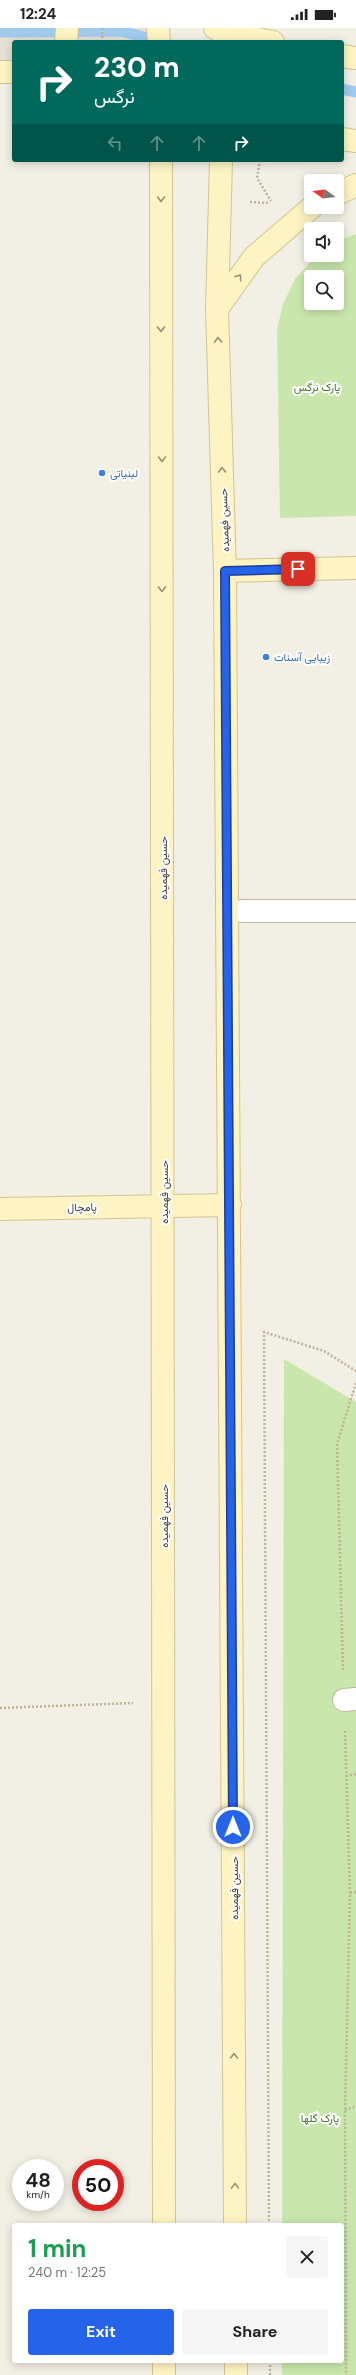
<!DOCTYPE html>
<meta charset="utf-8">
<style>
body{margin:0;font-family:"DM Sans",Vazirmatn,sans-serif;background:#f6f6f6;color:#222;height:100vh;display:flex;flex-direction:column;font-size:15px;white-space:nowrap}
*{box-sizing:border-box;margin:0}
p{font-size:13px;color:#767676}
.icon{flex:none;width:22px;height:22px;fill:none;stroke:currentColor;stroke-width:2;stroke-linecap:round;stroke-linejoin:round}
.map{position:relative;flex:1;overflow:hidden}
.side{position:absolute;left:12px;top:2195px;width:332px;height:140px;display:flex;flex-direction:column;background:#fff;border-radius:4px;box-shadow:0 2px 10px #0003}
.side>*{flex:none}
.top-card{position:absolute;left:12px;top:12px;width:332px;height:122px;border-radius:4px;box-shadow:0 2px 10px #0003;background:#00695c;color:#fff;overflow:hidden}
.needle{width:26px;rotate:285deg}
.buttons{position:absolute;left:304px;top:146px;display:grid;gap:8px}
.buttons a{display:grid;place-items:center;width:40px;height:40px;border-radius:4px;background:#fff;box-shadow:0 2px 10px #0003;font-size:20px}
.speed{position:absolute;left:12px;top:2131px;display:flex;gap:8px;font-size:20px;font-weight:700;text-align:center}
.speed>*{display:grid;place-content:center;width:52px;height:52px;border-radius:50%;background:#fff;box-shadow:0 2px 10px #0003;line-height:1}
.speed small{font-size:10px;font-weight:400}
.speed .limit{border:6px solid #d22;background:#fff;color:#111}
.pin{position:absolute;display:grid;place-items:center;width:34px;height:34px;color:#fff;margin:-17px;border-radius:8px;box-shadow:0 2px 6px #0006}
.me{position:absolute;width:44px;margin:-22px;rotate:0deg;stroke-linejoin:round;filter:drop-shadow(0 0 3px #0008)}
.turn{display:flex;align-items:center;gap:14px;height:84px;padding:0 16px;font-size:18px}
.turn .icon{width:52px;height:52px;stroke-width:2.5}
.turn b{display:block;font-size:28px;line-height:34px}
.lanes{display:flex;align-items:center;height:38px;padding:0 16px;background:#0003;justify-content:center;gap:20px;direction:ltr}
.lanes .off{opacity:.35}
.round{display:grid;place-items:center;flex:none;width:42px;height:42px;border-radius:4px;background:#f6f6f6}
.summary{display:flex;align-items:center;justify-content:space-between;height:68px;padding:0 16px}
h1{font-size:24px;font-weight:700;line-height:30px;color:#1e9e55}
.cta{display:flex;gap:8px;margin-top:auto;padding:8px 16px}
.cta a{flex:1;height:46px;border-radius:4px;background:#2563eb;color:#fff;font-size:16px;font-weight:700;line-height:46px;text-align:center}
.cta a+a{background:#f6f6f6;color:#222}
.status{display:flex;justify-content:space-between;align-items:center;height:28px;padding:0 20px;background:#fff;direction:ltr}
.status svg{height:11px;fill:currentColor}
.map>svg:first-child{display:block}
</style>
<div class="status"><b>12:24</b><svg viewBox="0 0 49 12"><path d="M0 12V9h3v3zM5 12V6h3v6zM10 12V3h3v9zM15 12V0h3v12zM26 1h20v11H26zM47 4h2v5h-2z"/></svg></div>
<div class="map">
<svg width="356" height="2347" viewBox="0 0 356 2347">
<rect width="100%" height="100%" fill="#f2efe4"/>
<path fill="#e6e1d2" d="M 0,0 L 150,0 L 150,14 L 14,14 L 14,39 L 0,39 Z"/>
<g fill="#c9e7ad" fill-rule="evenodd">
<path d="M 356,206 L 356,488 L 280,490 L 277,302 L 283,276 L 295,251 L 317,227 L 337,227 L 337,213 ZM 311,249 L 337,249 L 337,275 L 311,275 Z"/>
<path d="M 284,1331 L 356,1374 L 356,2347 L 282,2347 L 282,2333 L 342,2333 L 342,2197 L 282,2197 Z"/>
</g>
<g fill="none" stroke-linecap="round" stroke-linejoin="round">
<g stroke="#a0cbef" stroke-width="11">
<path d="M 0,4 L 121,3 L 162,14"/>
<path d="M 342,61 L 356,64"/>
</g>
<defs>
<g id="street">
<path d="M 242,883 L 356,883"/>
<path d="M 344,1672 L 356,1671"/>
</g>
<g id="secondary">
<path d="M 158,0 L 159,14"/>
<path d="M 215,0 L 222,4 L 273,14"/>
<path d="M 66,14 L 67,0"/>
<path d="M 342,28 L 356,30"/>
<path d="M 0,44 L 14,44"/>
<path d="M 342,111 L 356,113"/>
<path d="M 161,132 L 164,2197"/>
<path d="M 221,132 L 217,281 L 225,543 L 235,2197"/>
<path d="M 337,166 L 356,157"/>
<path d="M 217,281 L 254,229 L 312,179"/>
<path d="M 225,543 L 356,540"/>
<path d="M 0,1181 L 230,1177"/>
<path d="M 164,2333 L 164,2347"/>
<path d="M 236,2333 L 236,2347"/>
</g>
</defs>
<use href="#street" stroke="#bdb7a7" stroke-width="24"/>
<use href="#secondary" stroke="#d2c594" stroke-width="24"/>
<g stroke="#bfb398" stroke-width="2.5" stroke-dasharray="2 2" stroke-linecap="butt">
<path d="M 102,14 L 103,0"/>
<path d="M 260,132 L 257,150 L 271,173"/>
<path d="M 250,174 L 269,175"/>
<path d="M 343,1642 L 337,1416 L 356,1355"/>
<path d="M 0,1680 L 133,1675"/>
<path d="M 345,1703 L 350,1865 L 345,2082 L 346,2347"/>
<path d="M 346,1748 L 356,1746"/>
<path d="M 350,1865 L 356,1864"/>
<path d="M 345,2082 L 356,2078"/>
<path d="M 269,2197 L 264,1304 L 324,1323 L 356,1343"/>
<path d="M 270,2333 L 270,2347"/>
</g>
<use href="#street" stroke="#fff" stroke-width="22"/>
<use href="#secondary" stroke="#fef3c2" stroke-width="22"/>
</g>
<defs><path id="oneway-chevron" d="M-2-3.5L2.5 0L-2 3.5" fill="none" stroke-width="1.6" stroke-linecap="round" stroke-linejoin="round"/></defs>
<g stroke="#989074">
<use href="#oneway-chevron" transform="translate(161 171) rotate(90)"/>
<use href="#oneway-chevron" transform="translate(239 249) rotate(-54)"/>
<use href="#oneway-chevron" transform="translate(161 301) rotate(90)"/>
<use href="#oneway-chevron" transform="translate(218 312) rotate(-92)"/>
<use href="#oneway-chevron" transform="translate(162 431) rotate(90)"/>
<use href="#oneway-chevron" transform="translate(222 442) rotate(-92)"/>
<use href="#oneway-chevron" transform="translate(162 561) rotate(90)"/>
<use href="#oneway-chevron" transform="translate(234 2028) rotate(-90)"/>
<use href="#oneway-chevron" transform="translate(235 2158) rotate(-90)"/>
</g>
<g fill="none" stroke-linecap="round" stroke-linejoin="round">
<defs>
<path id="route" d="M 233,1799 L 225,543 L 298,541"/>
</defs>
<use href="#route" stroke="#184099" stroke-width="10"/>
<use href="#route" stroke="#2563eb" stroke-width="7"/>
</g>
<g fill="#3f7fe0" stroke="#fff" stroke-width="1.5">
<circle cx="102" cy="445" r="4"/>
<circle cx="266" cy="629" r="4"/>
</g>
<g text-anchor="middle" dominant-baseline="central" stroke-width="4" stroke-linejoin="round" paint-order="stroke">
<g font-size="11" fill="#417528" stroke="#fff">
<text x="317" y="359">پارک نرگس</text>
<text x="320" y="2090">پارک گلها</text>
</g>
<g font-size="11" fill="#366cbe" stroke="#fff" text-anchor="start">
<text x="110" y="445">لبنیاتی</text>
<text x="274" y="629">زیبایی آسنات</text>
</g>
<g font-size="11" fill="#443f34" stroke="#fff">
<text transform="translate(224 492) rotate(-92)">حسین فهمیده</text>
<text transform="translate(163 840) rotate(-90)">حسین فهمیده</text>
<text transform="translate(164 1164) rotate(-90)">حسین فهمیده</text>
<text transform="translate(82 1179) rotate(-1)">پامچال</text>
<text transform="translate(164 1488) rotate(-90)">حسین فهمیده</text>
<text transform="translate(234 1860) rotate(-90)">حسین فهمیده</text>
</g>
</g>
</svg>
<div class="buttons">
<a><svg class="needle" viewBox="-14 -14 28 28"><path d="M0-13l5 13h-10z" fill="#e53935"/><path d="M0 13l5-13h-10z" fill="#767676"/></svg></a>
<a><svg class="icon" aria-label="sound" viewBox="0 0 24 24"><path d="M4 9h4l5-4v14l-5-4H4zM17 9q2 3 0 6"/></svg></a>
<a><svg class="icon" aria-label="search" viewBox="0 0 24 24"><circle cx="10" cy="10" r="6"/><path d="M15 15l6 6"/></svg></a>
</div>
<div class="speed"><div>48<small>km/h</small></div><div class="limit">50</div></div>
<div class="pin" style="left:298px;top:541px;background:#d93025"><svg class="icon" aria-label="arrive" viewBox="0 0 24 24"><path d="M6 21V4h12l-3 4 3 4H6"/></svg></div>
<svg class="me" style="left:233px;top:1799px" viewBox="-20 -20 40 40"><circle r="17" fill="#2563eb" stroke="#fff" stroke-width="3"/><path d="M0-11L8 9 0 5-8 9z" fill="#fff"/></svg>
<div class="top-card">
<div class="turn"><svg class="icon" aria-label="right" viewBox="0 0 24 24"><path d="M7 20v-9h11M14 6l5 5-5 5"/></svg><div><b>230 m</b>نرگس</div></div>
<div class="lanes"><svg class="icon off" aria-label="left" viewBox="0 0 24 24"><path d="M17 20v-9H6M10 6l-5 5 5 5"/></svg><svg class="icon off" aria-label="ahead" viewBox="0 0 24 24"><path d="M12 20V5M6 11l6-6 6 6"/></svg><svg class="icon off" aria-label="ahead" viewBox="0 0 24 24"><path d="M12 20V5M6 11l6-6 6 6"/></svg><svg class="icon" aria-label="right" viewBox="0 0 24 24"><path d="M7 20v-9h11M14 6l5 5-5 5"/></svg></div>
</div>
<section class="side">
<div class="summary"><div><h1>1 min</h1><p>240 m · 12:25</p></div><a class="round"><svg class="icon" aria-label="close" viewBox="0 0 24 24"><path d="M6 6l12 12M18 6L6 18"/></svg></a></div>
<div class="cta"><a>Exit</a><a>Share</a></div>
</section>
</div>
